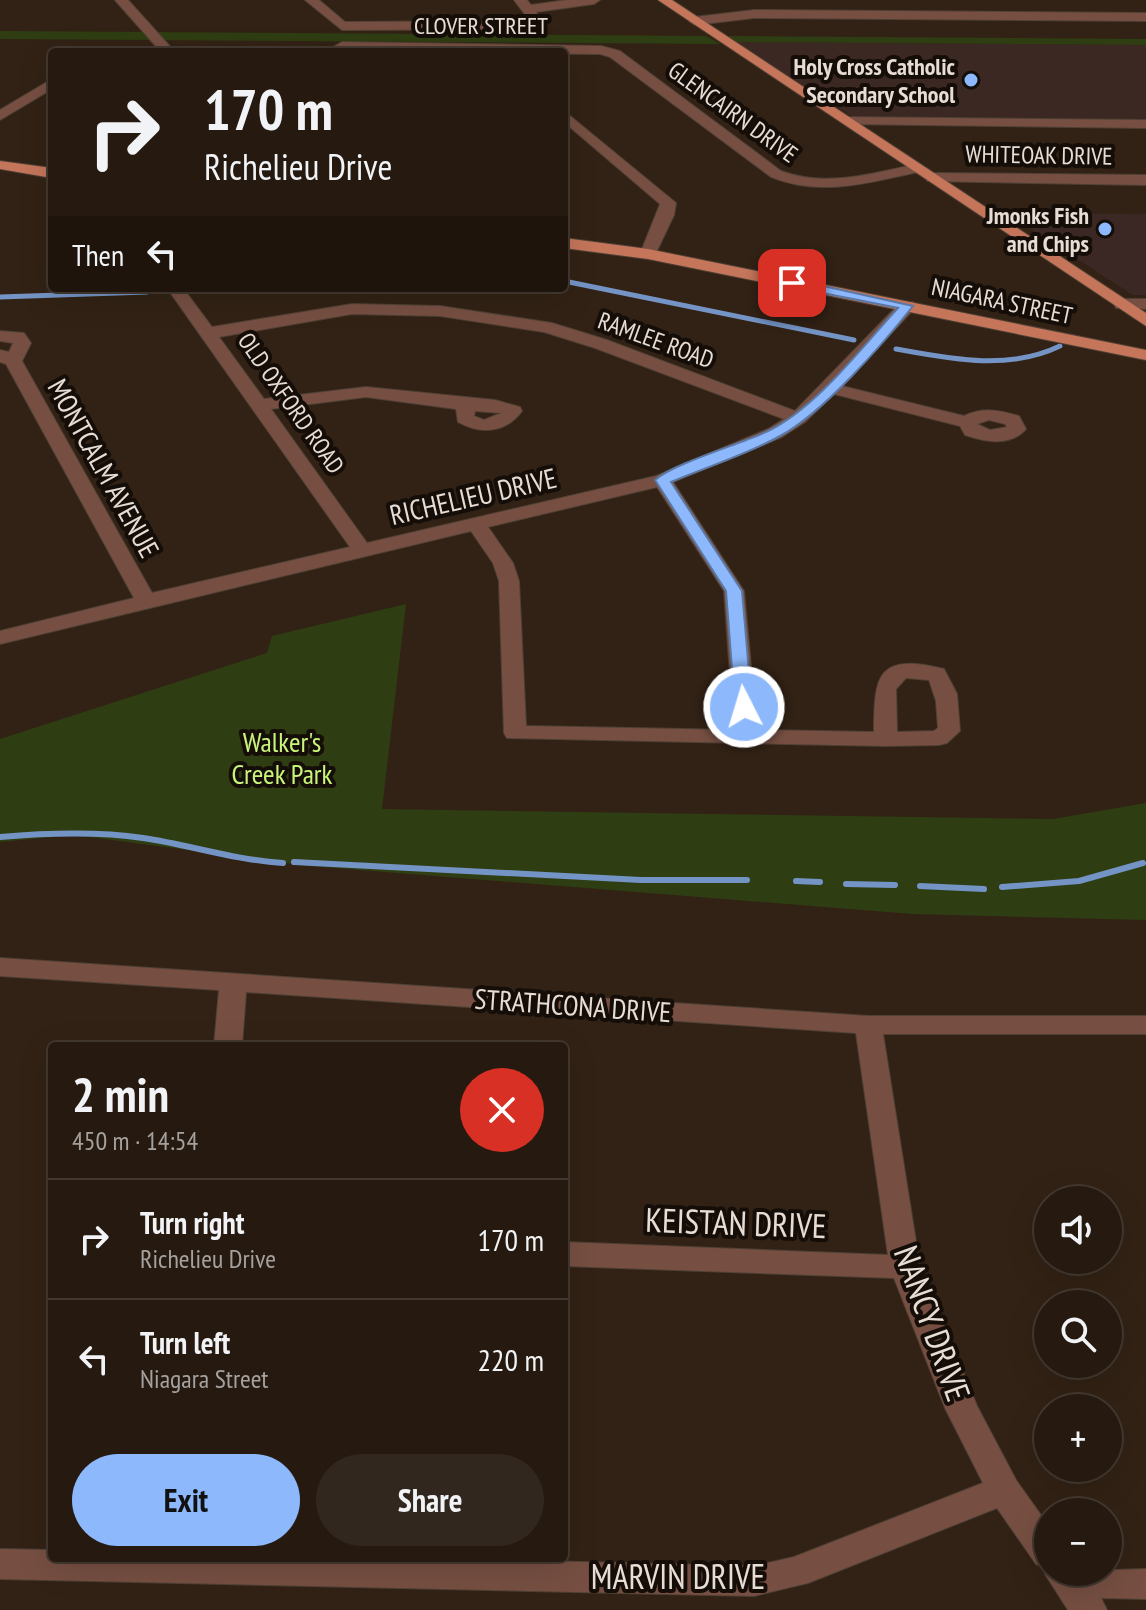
<!DOCTYPE html>
<meta charset="utf-8">
<style>
body{margin:0;font-family:"PT Sans Narrow",sans-serif;background:#32271e;color:#f1f3f6;height:100vh;display:flex;flex-direction:column;font-size:30px;white-space:nowrap}
*{box-sizing:border-box;margin:0}
p{font-size:26px;color:#a4a19f}
.icon{flex:none;width:44px;height:44px;fill:none;stroke:currentColor;stroke-width:2;stroke-linecap:round;stroke-linejoin:round}
.map{position:relative;flex:1;overflow:hidden}
.drawer{position:absolute;left:48px;top:1042px;width:520px;height:520px;display:flex;flex-direction:column;background:#261a10;border-radius:8px;box-shadow:0 8px 32px #0002,0 0 0 2px #423830}
.drawer>*{flex:none}
.hud{position:absolute;left:48px;top:48px;width:520px;height:244px;border-radius:8px;box-shadow:0 8px 32px #0002,0 0 0 2px #423830;background:#261a10;color:#f1f3f6;overflow:hidden}
.fabs{position:absolute;left:1034px;top:1186px;display:grid;gap:16px}
.fabs a{display:grid;place-items:center;width:88px;height:88px;border-radius:50%;background:#261a10;box-shadow:0 8px 32px #0002,0 0 0 2px #423830;font-size:40px}
.pin{position:absolute;display:grid;place-items:center;width:68px;height:68px;color:#fff;margin:-34px;border-radius:16px;box-shadow:0 4px 12px #0006}
.me{position:absolute;width:88px;margin:-44px;rotate:355deg;stroke-linejoin:round;filter:drop-shadow(0 0 6px #0008)}
.turn{display:flex;align-items:center;gap:28px;height:168px;padding:0 24px;font-size:36px}
.turn .icon{width:104px;height:104px;stroke-width:2.5}
.turn b{display:block;font-size:56px;line-height:68px}
.then{display:flex;align-items:center;height:76px;padding:0 24px;background:#0003;gap:16px;font-size:30px}
.round{display:grid;place-items:center;flex:none;width:84px;height:84px;border-radius:42px;background:#32271e}
.head{display:flex;align-items:center;justify-content:space-between;height:136px;padding:0 24px}
h1{font-size:48px;font-weight:800;line-height:60px}
.cta{display:flex;gap:16px;margin-top:auto;padding:16px 24px}
.cta a{flex:1;height:92px;border-radius:48px;background:#8db9fc;color:#111;font-size:32px;font-weight:800;line-height:92px;text-align:center}
.cta a+a{background:#32271e;color:#f1f3f6}
ul{padding:0;list-style:none}
li{display:flex;align-items:center;gap:24px;height:120px;padding:0 24px;border-top:2px solid #423830}
li div{flex:1}
li b{display:block;font-size:30px}
li em{font-style:normal}
.map>svg:first-child{display:block}
</style>
<div class="map">
<svg width="1146" height="1610" viewBox="0 0 1146 1610">
<rect width="100%" height="100%" fill="#322215"/>
<path fill="#3b2824" d="M 1006,213 L 1146,214 L 1146,295 L 1133,295 Z"/>
<path fill="#3b2822" d="M 735,42 L 1146,45 L 1146,120 L 852,116 Z"/>
<g fill="#2f3d12">
<path d="M 0,31 L 706,36 L 720,44 L 0,39 Z"/>
<path d="M 728,36 L 1146,39 L 1146,45 L 735,42 Z"/>
<path d="M 406,604 L 382,809 L 1053,819 L 1146,803 L 1146,920 L 912,914 L 309,866 L 74,835 L 0,842 L 0,739 L 267,653 L 272,636 Z"/>
</g>
<g fill="none" stroke-linecap="round" stroke-linejoin="round">
<g stroke="#7494c5" stroke-width="5">
<path d="M 564,281 L 854,340"/>
<path d="M 0,297 L 147,292"/>
<path d="M 896,349 C 951,359 1008,371 1060,346"/>
</g>
<g stroke="#7494c5" stroke-width="6">
<path d="M 0,837 C 47,833 95,831 143,838 C 190,845 235,860 283,863"/>
<path d="M 294,862 L 641,880 L 747,880"/>
<path d="M 796,881 L 820,882"/>
<path d="M 846,884 L 895,885"/>
<path d="M 920,886 L 984,889"/>
<path d="M 1002,887 L 1079,881 L 1143,863"/>
</g>
<defs>
<g id="minor">
<path d="M 115,0 L 128,0 L 175,52 L 161,52 Z"/>
<path d="M 305,0 L 319,0 L 345,22 L 530,21 L 514,0 L 527,0 L 531,5 L 567,0 L 600,0 L 594,4 L 536,12 L 546,25 L 540,29 L 342,30 Z"/>
<path d="M 754,10 L 1146,13 L 1146,21 L 754,18 L 695,25 L 689,21 L 695,17 Z"/>
<path d="M 342,42 L 601,46 L 620,51 L 781,171 C 827,188 872,173 918,164 L 925,168 L 918,172 C 867,183 821,197 771,177 L 610,57 L 600,54 L 324,52 Z"/>
<path d="M 52,79 L 52,89 L 0,120 L 0,110 Z"/>
<path d="M 564,111 L 676,203 L 674,215 L 654,257 L 642,257 L 640,254 L 660,204 L 564,122 Z"/>
<path d="M 849,117 L 1146,120 L 1146,128 L 844,124 L 844,118 Z"/>
<path d="M 932,173 L 1146,175 L 1146,185 L 927,181 L 927,175 Z"/>
<path d="M 167,288 L 183,288 L 212,327 L 352,304 L 440,306 L 552,323 L 607,340 L 795,411 L 901,302 L 913,302 L 915,306 L 913,310 L 842,386 L 964,416 C 983,407 999,410 1019,416 L 1026,429 C 1010,447 986,442 965,435 L 960,426 L 834,394 L 805,422 L 782,437 L 673,482 L 744,591 L 757,730 L 874,732 C 874,674 878,653 944,669 L 957,694 L 960,731 L 947,743 L 939,745 L 886,746 L 507,738 L 504,733 L 499,581 L 493,563 L 471,531 L 0,644 L 0,631 L 134,598 L 6,364 L 0,362 L 0,350 L 9,352 L 13,343 L 0,341 L 0,331 L 24,333 L 31,343 L 22,361 L 152,593 L 350,547 ZM 352,314 L 440,316 L 544,332 L 595,348 L 784,419 L 768,429 L 656,476 L 367,543 L 271,409 L 366,397 L 456,409 L 458,422 C 481,435 506,433 522,411 L 520,407 L 495,400 L 366,387 L 264,399 L 219,337 ZM 475,411 L 501,413 L 484,420 L 474,416 ZM 989,420 L 1005,424 L 1007,427 L 990,430 L 977,424 ZM 657,487 L 724,591 L 734,730 L 526,726 L 519,581 L 513,563 L 488,527 ZM 906,678 L 929,680 L 936,701 L 938,728 L 934,731 L 897,732 L 896,689 Z"/>
<path d="M 1122,299 L 1146,299 L 1146,309 L 1116,308 L 1114,304 L 1116,300 Z"/>
<path d="M 0,958 L 868,1016 L 1146,1016 L 1146,1034 L 883,1034 L 920,1267 L 977,1406 L 1016,1480 L 1048,1525 L 1048,1572 L 1146,1569 L 1146,1599 L 1101,1598 L 1107,1610 L 1068,1610 L 1045,1574 L 1047,1568 L 1036,1564 L 997,1508 L 808,1583 L 754,1596 L 0,1579 L 0,1549 L 52,1550 L 52,1558 L 411,1558 L 754,1566 L 794,1557 L 983,1483 L 945,1408 L 894,1278 L 564,1266 L 564,1242 L 888,1255 L 856,1033 L 246,992 L 242,1046 L 214,1046 L 219,990 L 0,976 Z"/>
</g>
<g id="major">
<path d="M 658,0 L 672,0 L 1146,313 L 1146,326 Z"/>
<path d="M 0,161 L 52,168 L 52,178 L 0,169 Z"/>
<path d="M 564,238 L 648,249 L 1146,350 L 1146,360 L 648,259 L 564,248 Z"/>
</g>
</defs>
<use href="#minor" stroke="#4f4034" stroke-width="2"/>
<use href="#major" stroke="#4f4034" stroke-width="2"/>
<use href="#minor" fill="#764f42" fill-rule="evenodd"/>
<use href="#major" fill="#c4755a" fill-rule="evenodd"/>
</g>
<path fill="#8db9fc" stroke="#5c78a4" stroke-width="2" d="M 792,279 L 913,306 C 882,345 823,413 780,436 C 746,455 706,467 671,482 L 742,591 L 752,707 L 744,713 L 735,707 L 726,591 L 655,480 C 674,463 741,444 768,431 C 817,407 861,348 898,308 L 787,286 L 787,280 Z"/>
<g fill="#8db9fc" stroke="#140d08" stroke-width="3">
<circle cx="971" cy="80" r="8"/>
<circle cx="1105" cy="229" r="8"/>
</g>
<g text-anchor="middle" dominant-baseline="central" stroke-width="8" stroke-linejoin="round" paint-order="stroke">
<g font-size="24" fill="#e8ddd4" stroke="#140d08">
<text x="481" y="25">CLOVER STREET</text>
<text transform="translate(733 112) rotate(36)">GLENCAIRN DRIVE</text>
<text transform="translate(1039 155) rotate(1)">WHITEOAK DRIVE</text>
<text transform="translate(1002 301) rotate(12)">NIAGARA STREET</text>
<text transform="translate(656 340) rotate(20)">RAMLEE ROAD</text>
<text transform="translate(291 403) rotate(55)">OLD OXFORD ROAD</text>
</g>
<g font-size="24" font-weight="bold" fill="#e8ddd4" stroke="#140d08" text-anchor="end">
<text x="955" y="66">Holy Cross Catholic<tspan x="955" dy="28">Secondary School</tspan></text>
<text x="1089" y="215">Jmonks Fish<tspan x="1089" dy="28">and Chips</tspan></text>
</g>
<g font-size="28" fill="#e8ddd4" stroke="#140d08">
<text transform="translate(104 468) rotate(61)">MONTCALM AVENUE</text>
<text transform="translate(473 496) rotate(-13)">RICHELIEU DRIVE</text>
<text transform="translate(573 1005) rotate(4)">STRATHCONA DRIVE</text>
</g>
<g font-size="28" fill="#c9f47a" stroke="#140d08">
<text x="282" y="741">Walker's<tspan x="282" dy="32">Creek Park</tspan></text>
</g>
<g font-size="34" fill="#e8ddd4" stroke="#140d08">
<text transform="translate(736 1222) rotate(2)">KEISTAN DRIVE</text>
<text transform="translate(933 1323) rotate(70)">NANCY DRIVE</text>
<text x="678" y="1576">MARVIN DRIVE</text>
</g>
</g>
</svg>
<div class="fabs">
<a><svg class="icon" aria-label="sound" viewBox="0 0 24 24"><path d="M4 9h4l5-4v14l-5-4H4zM17 9q2 3 0 6"/></svg></a>
<a><svg class="icon" aria-label="search" viewBox="0 0 24 24"><circle cx="10" cy="10" r="6"/><path d="M15 15l6 6"/></svg></a>
<a>+</a>
<a>−</a>
</div>
<div class="pin" style="left:792px;top:283px;background:#d93025"><svg class="icon" aria-label="arrive" viewBox="0 0 24 24"><path d="M6 21V4h12l-3 4 3 4H6"/></svg></div>
<svg class="me" style="left:744px;top:707px" viewBox="-20 -20 40 40"><circle r="17" fill="#8db9fc" stroke="#fff" stroke-width="3"/><path d="M0-11L8 9 0 5-8 9z" fill="#fff"/></svg>
<div class="hud">
<div class="turn"><svg class="icon" aria-label="right" viewBox="0 0 24 24"><path d="M7 20v-9h11M14 6l5 5-5 5"/></svg><div><b>170 m</b>Richelieu Drive</div></div>
<div class="then">Then<svg class="icon" aria-label="left" viewBox="0 0 24 24"><path d="M17 20v-9H6M10 6l-5 5 5 5"/></svg></div>
</div>
<section class="drawer">
<div class="head"><div><h1>2 min</h1><p>450 m · 14:54</p></div><a class="round" style="background:#d93025;color:#fff"><svg class="icon" aria-label="close" viewBox="0 0 24 24"><path d="M6 6l12 12M18 6L6 18"/></svg></a></div>
<ul>
<li><svg class="icon" aria-label="right" viewBox="0 0 24 24"><path d="M7 20v-9h11M14 6l5 5-5 5"/></svg><div><b>Turn right</b><p>Richelieu Drive</p></div><em>170 m</em></li>
<li><svg class="icon" aria-label="left" viewBox="0 0 24 24"><path d="M17 20v-9H6M10 6l-5 5 5 5"/></svg><div><b>Turn left</b><p>Niagara Street</p></div><em>220 m</em></li>
</ul>
<div class="cta"><a>Exit</a><a>Share</a></div>
</section>
</div>
